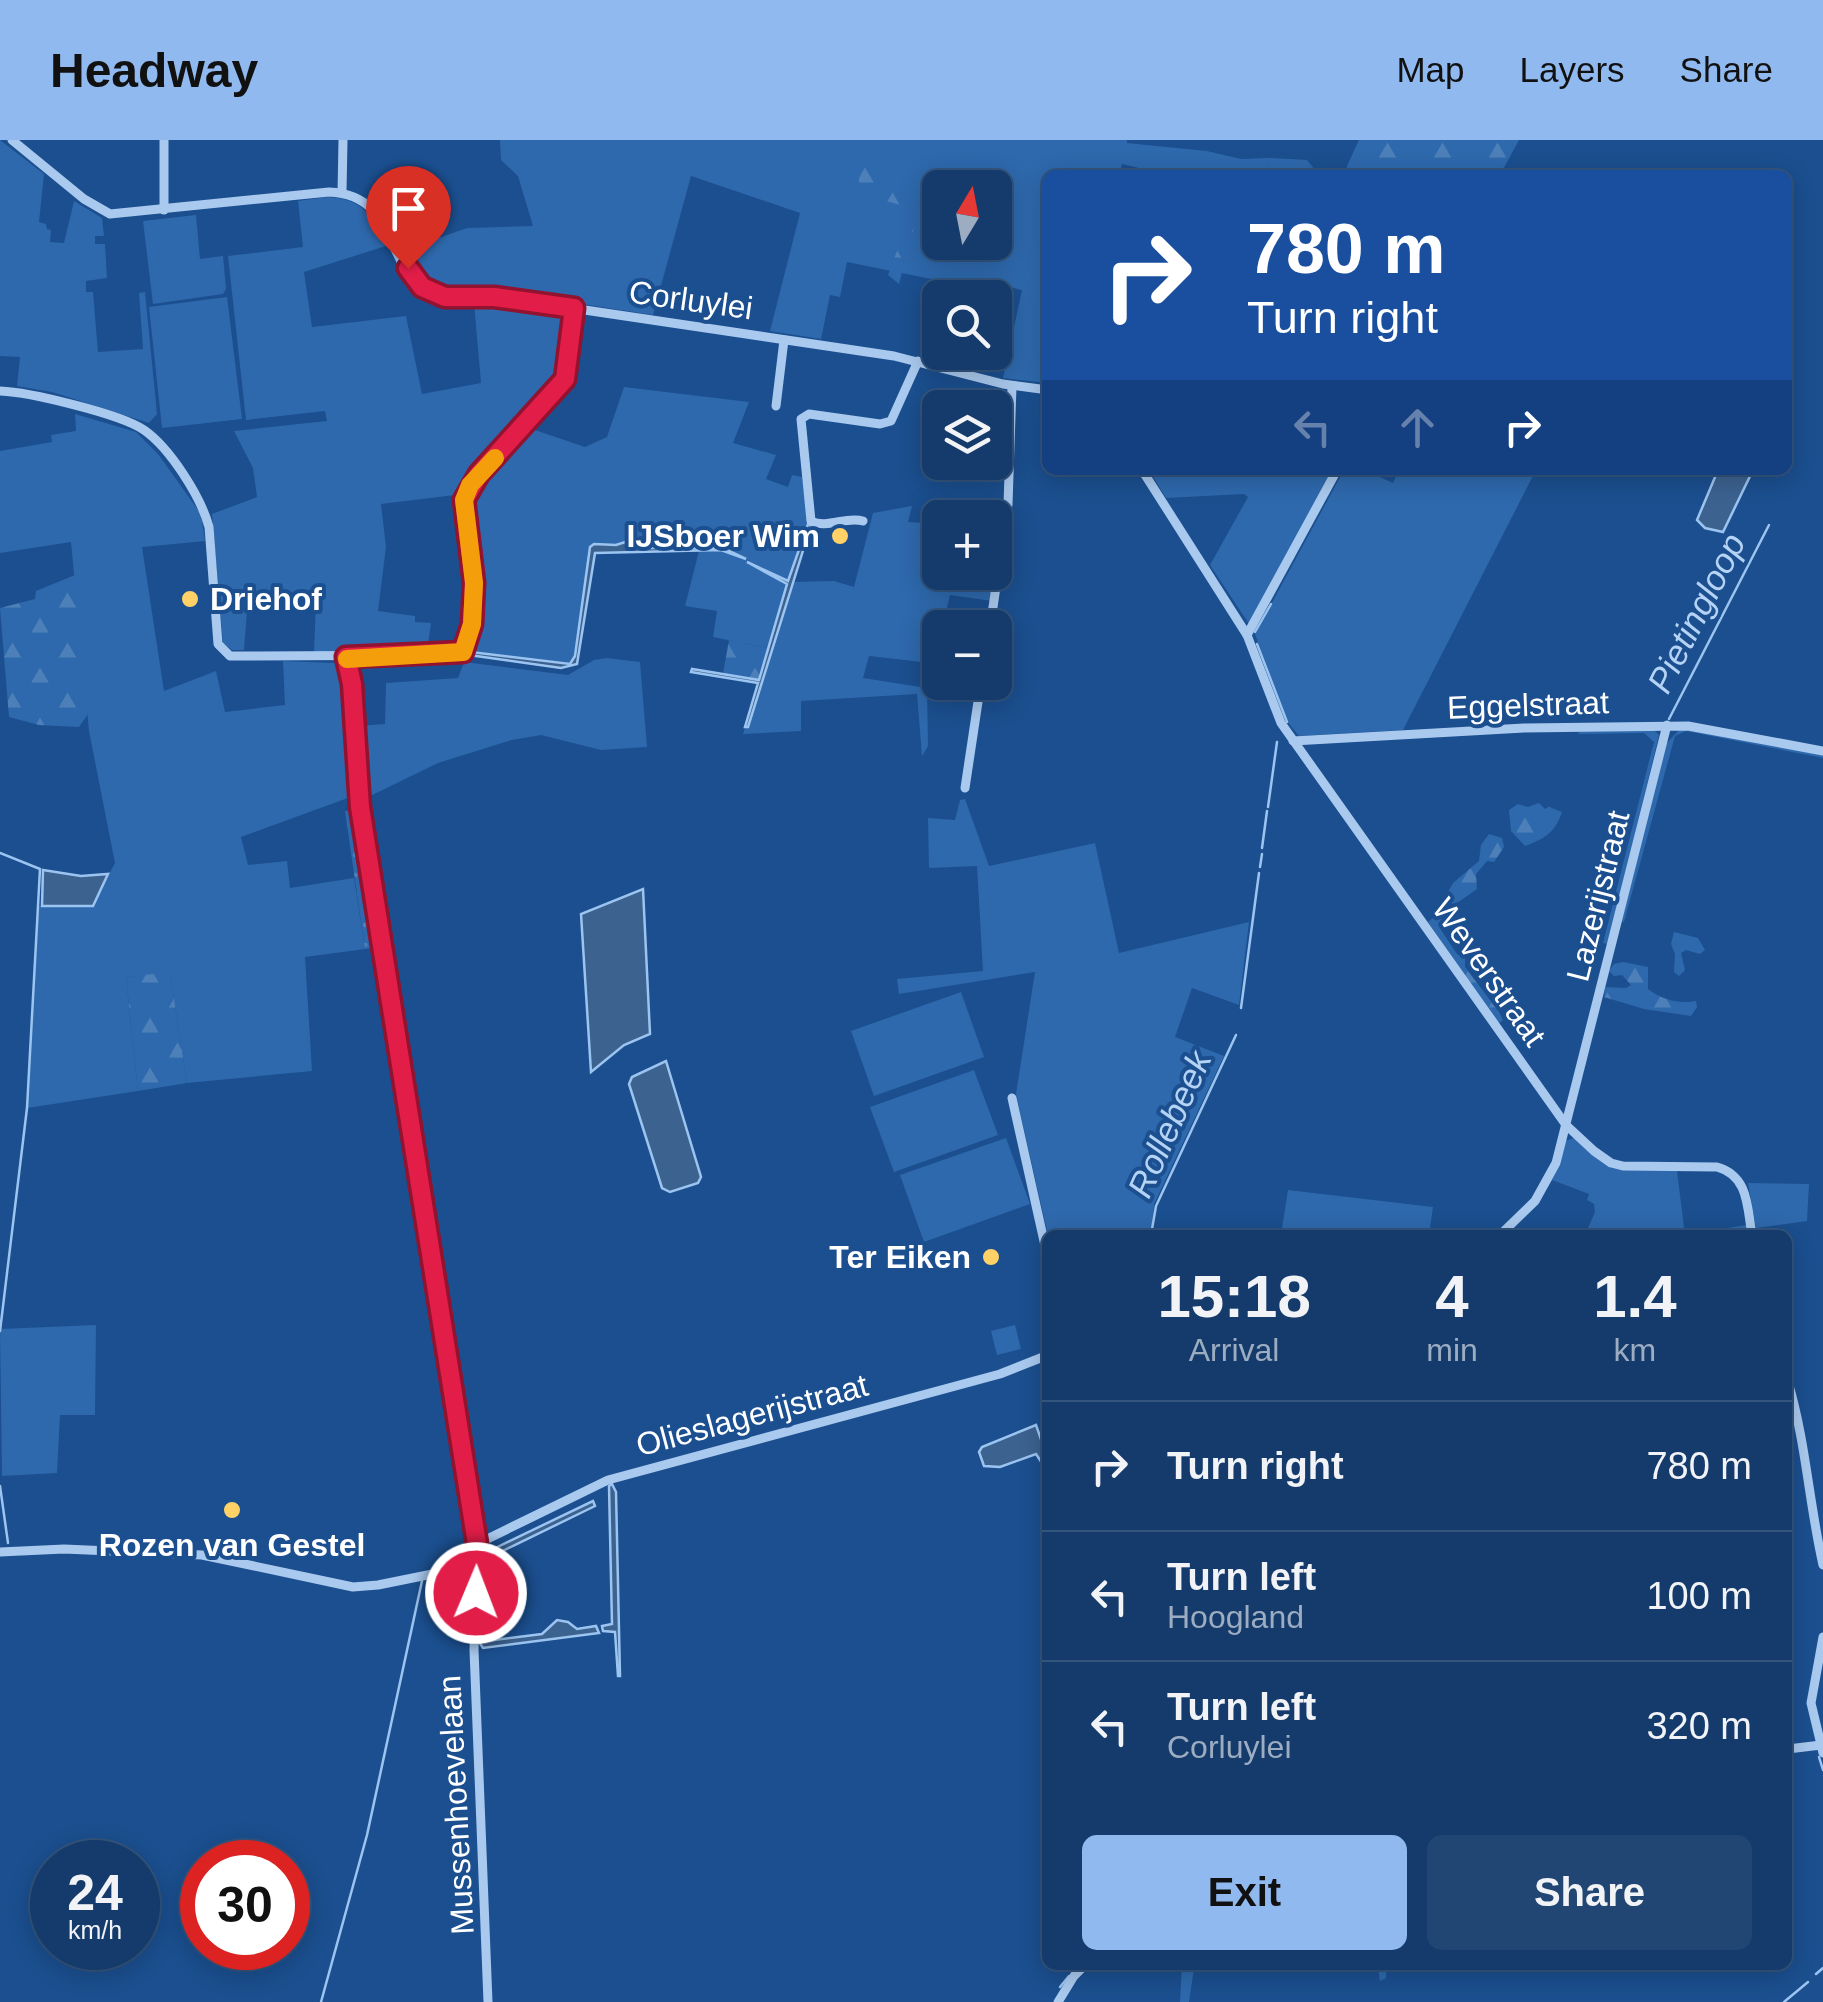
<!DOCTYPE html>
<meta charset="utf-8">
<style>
body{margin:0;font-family:Helvetica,sans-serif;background:#214673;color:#f1f3f6;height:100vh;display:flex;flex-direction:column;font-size:38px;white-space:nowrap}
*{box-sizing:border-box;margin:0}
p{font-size:32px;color:#9dadc1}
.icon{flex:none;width:55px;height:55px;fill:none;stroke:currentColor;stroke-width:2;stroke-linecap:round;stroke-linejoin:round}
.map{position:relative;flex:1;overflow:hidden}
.panel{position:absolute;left:1042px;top:1090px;width:750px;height:740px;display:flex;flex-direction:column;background:#143b6b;border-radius:15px;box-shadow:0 5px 25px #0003,0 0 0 2px #33557e}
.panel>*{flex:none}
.guide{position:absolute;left:1042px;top:30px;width:750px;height:305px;border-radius:15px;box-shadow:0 5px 25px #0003,0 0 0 2px #33557e;background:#1a4fa0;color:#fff;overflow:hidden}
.needle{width:65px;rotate:10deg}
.tools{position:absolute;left:922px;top:30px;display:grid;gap:20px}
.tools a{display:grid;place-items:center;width:90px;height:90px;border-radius:15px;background:#143b6b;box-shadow:0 5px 25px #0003,0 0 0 2px #33557e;font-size:50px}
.speed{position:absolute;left:30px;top:1700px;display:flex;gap:20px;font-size:50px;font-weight:700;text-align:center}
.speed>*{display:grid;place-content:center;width:130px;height:130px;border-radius:50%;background:#143b6b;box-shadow:0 5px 25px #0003,0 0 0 2px #33557e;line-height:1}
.speed small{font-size:25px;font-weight:400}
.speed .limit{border:15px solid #d22;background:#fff;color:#111}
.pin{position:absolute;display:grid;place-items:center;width:85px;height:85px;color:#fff;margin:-102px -42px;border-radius:50% 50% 50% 0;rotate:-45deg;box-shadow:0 0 10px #0007}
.pin .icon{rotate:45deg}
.me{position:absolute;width:110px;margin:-55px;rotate:1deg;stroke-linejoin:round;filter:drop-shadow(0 0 8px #0008)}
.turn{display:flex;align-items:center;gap:35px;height:210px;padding:0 40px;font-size:45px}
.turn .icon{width:130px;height:130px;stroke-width:2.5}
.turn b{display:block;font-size:70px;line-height:85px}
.lanes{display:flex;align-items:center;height:95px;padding:0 40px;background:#0003;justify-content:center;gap:50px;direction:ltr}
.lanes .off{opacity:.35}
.eta{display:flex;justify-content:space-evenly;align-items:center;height:170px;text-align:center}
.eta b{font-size:60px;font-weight:700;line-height:70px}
.primary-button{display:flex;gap:20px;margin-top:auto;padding:20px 40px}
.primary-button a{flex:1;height:115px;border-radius:15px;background:#90b9f0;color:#111;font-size:40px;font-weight:700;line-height:115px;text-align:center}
.primary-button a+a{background:#214673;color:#f1f3f6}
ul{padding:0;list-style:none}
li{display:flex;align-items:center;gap:30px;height:130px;padding:0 40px;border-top:2px solid #33557e}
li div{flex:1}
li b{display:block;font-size:38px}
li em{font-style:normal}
header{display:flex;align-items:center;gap:60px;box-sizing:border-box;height:140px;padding:0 50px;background:#90b9f0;color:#111}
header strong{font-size:48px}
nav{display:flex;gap:55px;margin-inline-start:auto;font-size:35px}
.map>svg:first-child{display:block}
</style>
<header>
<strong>Headway</strong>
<nav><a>Map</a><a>Layers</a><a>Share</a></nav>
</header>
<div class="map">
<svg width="1823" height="1862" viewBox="0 0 1823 1862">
<defs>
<pattern id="forest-firs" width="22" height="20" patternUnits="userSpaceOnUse" patternTransform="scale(2.5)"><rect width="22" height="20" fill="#2e69ad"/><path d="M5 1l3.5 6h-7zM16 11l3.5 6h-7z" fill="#4d80b9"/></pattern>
<pattern id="garden-dots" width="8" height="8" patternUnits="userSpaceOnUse" patternTransform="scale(2.5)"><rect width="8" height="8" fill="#2e69ad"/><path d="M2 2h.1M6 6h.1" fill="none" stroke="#4d80b9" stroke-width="1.8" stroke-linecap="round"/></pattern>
</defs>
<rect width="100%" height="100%" fill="#1b4f8f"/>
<g fill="#2e69ad" fill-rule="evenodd">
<path d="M 0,0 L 44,34 L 39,82 L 46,84 L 47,89 L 51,90 L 50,102 L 64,103 L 74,61 L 102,78 L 104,96 L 95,96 L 95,104 L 105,104 L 107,138 L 86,141 L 86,152 L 93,152 L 98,212 L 143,209 L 139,153 L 145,152 L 157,274 L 149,283 L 52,252 L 17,246 L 20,217 L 0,216 Z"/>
<path d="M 500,0 L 1127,0 L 1127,3 L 1207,11 L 1241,19 L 1269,18 L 1265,35 L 1138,35 L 1139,28 L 1122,24 L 1119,35 L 1048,35 L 1047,243 L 1003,238 L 1022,150 L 995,144 L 992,157 L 943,155 L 946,142 L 847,122 L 840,157 L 830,155 L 821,199 L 770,191 L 800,73 L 691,36 L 653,175 L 504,152 L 440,150 L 418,135 L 405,110 L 467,88 L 533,86 L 518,36 L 501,20 ZM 940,48 L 995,48 L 995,102 L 940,102 Z"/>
<path d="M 327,57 C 363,58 373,77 389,105 L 304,132 L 312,187 L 406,176 L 422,254 L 481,243 L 474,163 L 562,173 L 569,177 L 564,234 L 467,344 L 463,354 L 381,364 L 386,407 L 378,471 L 415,476 L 415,482 L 431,483 L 427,512 L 314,512 L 316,461 L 248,458 L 244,510 L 232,510 L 223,503 L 212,374 L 257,357 L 253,328 L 234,291 L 327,281 L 325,271 L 246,280 L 228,116 L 303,107 L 298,61 Z"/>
<path d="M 196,75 L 200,119 L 223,116 L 226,149 L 223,154 L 153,164 L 143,81 Z"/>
<path d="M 227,157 L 242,279 L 162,288 L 149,167 Z"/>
<path d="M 624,247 L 749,262 L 733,303 L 776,315 L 766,339 L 788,347 L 792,335 L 802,337 L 808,384 L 768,508 L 713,497 L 717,471 L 685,466 L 699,411 L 593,411 L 577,524 L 561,528 L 469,515 L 478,464 L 468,369 L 470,356 L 476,343 L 529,288 L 585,307 L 607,297 Z"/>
<path d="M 75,274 L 136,292 L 158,314 L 201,374 L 205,401 L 142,407 L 164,551 L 216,531 L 225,572 L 285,565 L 283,521 L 334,523 L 342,525 L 346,532 L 356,655 L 241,697 L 248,725 L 287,721 L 290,748 L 354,738 L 365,809 L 305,817 L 312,931 L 187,943 L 170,833 L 126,837 L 138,951 L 27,968 L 38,766 L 92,766 L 115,723 L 89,591 L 71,402 L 0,413 L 0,311 L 52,302 L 51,295 L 76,291 Z"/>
<path d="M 1149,330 L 1335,330 L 1251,487 L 1210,425 L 1248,357 L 1244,354 L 1166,358 Z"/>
<path d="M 1344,330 L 1364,330 L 1393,343 L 1399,330 L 1536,330 L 1403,590 L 1299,596 L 1286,580 L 1255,494 Z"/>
<path d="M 912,366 L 908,382 L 940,384 L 940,432 L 995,432 L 995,408 L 1000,409 L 992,461 L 950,455 L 940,497 L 926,496 L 922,522 L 869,516 L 863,538 L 927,548 L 928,606 L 922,616 L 917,554 L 801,561 L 801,591 L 743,594 L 792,442 L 834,441 L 854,447 L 873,373 Z"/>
<path d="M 606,518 L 640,522 L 647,607 L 601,610 L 541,595 L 512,600 L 438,623 L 364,659 L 357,586 L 385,584 L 386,543 L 458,538 L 464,522 L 568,535 L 594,520 Z"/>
<path d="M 1680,589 L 1823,614 L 1823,618 L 1686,591 L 1675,596 L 1624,782 L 1621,781 L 1666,604 Z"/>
<path d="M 1578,590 L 1654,590 L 1659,595 L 1608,804 L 1603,803 L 1654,602 L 1644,593 L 1579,594 Z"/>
<path d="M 965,659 L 989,726 L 1095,703 L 1119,813 L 1249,782 L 1239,865 L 1192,848 L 1175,897 L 1224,916 L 1154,1064 L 1151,1095 L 1048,1095 L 1016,954 L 1035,832 L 899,854 L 897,839 L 983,831 L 977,726 L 929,728 L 928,678 L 955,680 L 960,660 Z"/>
<path d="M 961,852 L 984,917 L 874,956 L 851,891 Z"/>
<path d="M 974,930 L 998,995 L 894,1032 L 870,967 Z"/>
<path d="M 1006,998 L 1030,1064 L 924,1102 L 900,1035 Z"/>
<path d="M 1574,998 L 1613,1028 L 1677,1031 L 1685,1095 L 1746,1085 L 1748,1095 L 1585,1095 L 1595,1072 L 1594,1064 L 1587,1060 L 1589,1054 L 1552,1040 L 1560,1026 L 1565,1001 Z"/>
<path d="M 1748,1043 L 1809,1044 L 1807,1081 L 1756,1088 Z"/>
<path d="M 1288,1050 L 1433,1067 L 1429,1095 L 1281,1095 Z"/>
<path d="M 96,1185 L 95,1275 L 60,1275 L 57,1333 L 2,1336 L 0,1189 Z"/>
<path d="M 1015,1185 L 1021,1209 L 997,1215 L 991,1191 Z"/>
<path d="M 1182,1825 L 1387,1825 L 1386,1838 L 1380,1841 L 1378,1829 L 1374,1827 L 1194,1828 L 1189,1862 L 1180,1862 Z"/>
</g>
<g fill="url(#forest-firs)">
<path d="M 1359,0 L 1519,0 L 1500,35 L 1347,35 L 1347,26 Z"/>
<path d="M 1269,18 L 1307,20 L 1319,35 L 1265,35 Z"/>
<path d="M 864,27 C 877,30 884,36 895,42 C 907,48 923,45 936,53 L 931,64 L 919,68 L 899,144 L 888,135 L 897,111 L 901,65 L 878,59 L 878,50 L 874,49 L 868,54 L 858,50 L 860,30 Z"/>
<path d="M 75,435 L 88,574 L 79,587 L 39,585 L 9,577 L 0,468 L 35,459 L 36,451 Z"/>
<path d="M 729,500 L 768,508 L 759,540 L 723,534 Z"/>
<path d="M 1539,663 L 1545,669 L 1549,667 L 1562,672 C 1555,693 1544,699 1525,706 L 1511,691 L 1509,670 L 1518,664 L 1528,667 Z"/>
<path d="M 1489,694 L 1502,698 L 1504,707 L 1494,722 L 1487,721 L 1476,734 L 1477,749 L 1457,763 L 1441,790 L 1457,814 L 1465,817 L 1465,827 L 1499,872 L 1503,880 L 1498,884 L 1428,782 L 1445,769 L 1451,759 L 1448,752 L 1453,743 L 1479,721 L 1481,705 Z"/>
<path d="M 1674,792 L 1698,798 L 1705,810 L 1700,814 L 1686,810 L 1681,813 L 1685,830 L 1679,836 L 1674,832 L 1675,814 L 1671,804 Z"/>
<path d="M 1623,822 L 1648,827 L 1648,849 C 1662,860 1680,864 1696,861 L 1697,867 L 1691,876 L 1644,869 L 1604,857 L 1605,847 L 1626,848 L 1631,845 L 1622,835 L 1614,836 L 1609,831 L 1614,824 Z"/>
<path d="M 170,832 L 187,943 L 138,951 L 126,837 Z"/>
</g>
<path fill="url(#garden-dots)" d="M 357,670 L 378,807 L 365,809 L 345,671 Z"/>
<g fill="#3c6290" stroke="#9cc4f0" stroke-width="2.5">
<path d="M 1718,330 L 1753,330 L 1723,392 L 1705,388 L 1697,380 Z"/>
<path d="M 808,384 L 811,385 L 748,587 L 745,587 L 758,543 L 691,532 L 692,529 L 759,540 L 787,444 L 747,422 L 788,441 Z"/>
<path d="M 638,398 L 647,408 L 723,408 L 746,419 L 721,410 L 595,413 L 577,524 L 561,528 L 469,515 L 471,512 L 570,524 L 575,516 L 590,407 L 594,404 L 616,405 Z"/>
<path d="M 43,730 L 81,736 L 108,734 L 93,766 L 42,766 Z"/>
<path d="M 643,749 L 650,894 L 624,905 L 591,932 L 581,774 Z"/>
<path d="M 666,921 L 701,1037 L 698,1043 L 670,1052 L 662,1048 L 629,944 L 632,937 Z"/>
<path d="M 1036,1285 L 1044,1308 L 1044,1326 L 1036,1314 L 1000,1327 L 984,1326 L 979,1312 L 982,1307 Z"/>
<path d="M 612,1344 L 616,1352 L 620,1536 L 618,1536 L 615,1492 L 603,1491 L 602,1486 L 612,1484 L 609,1346 Z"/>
<path d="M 593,1361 L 595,1366 L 486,1419 L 487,1412 Z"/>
<path d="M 484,1432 L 488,1432 L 486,1501 L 542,1494 L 557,1480 L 568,1482 L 577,1489 L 596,1486 L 599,1493 L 483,1508 L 479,1502 Z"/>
</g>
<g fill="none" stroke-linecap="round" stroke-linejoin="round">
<g stroke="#9cc4f0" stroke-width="2.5">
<path d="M 1255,492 L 1271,464"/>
<path d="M 1257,504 L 1287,582"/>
<path d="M 1669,579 L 1769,385"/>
<path d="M 1268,667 L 1277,602"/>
<path d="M 1262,708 L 1267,671"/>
<path d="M 0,713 L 40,729 L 27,968 L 0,1191"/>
<path d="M 1260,727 L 1262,714"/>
<path d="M 1241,868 L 1259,733"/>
<path d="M 1151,1095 L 1156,1066 L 1236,895"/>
<path d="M 0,1346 L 8,1403"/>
<path d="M 1819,1617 L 1823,1630"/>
<path d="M 1816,1834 L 1823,1828"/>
<path d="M 1060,1847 L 1069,1836"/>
<path d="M 321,1862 L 367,1695 L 422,1441"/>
<path d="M 1784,1862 L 1808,1842"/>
</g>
<g stroke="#a9c9ee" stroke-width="9">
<path d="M 12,0 L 84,59 L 110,74 L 329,52 C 402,55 382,134 434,154 C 455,162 482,156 504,158 L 894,216 L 1003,244 L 1048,250"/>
<path d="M 342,53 L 343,0"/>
<path d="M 164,70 L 164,0"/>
<path d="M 0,251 C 29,252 121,274 144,290 C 170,308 201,357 209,387 L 218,504 L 230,516 L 451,515 L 463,511 L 471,484 L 474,443 L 464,360 L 479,334 L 565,239 L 574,169"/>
<path d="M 776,266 L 784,200"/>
<path d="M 1142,330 L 1247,495 L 1281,583 L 1566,985 L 1594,1011 L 1611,1023 L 1623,1026 L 1717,1027 C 1749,1036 1747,1067 1752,1095"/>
<path d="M 863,381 C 846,376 827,389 811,381 L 801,279 L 809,274 L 880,284 L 891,281 L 918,221"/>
<path d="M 990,488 L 1008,364 L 1012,246"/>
<path d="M 1247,495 L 1337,330"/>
<path d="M 346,517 L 352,544 L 360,667 L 477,1404 L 474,1510 L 488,1862"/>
<path d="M 1293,601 L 1524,588 L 1688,586 L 1823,611"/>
<path d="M 965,648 L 981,542"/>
<path d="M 1012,958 L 1048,1119"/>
<path d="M 1500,1095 L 1535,1061 L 1556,1023 L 1667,585"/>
<path d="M 1788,1242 C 1806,1302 1809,1364 1823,1425"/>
<path d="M 477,1404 L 608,1340 L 1000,1234 L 1048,1215"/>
<path d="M 0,1412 L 64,1409 L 202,1415 L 353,1447 L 378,1445 L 477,1425"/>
<path d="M 1823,1497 L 1811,1563 L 1823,1613"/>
<path d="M 1788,1609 L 1821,1605"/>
<path d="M 1058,1862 L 1074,1836 L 1085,1825"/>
</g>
</g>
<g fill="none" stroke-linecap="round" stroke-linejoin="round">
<defs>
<path id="route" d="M 408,128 L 422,147 L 445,157 L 494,157 L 574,168 L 565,239 L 479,334 L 464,360 L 474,443 L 472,484 L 463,512 L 346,517 L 352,544 L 360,667 L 477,1404 L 476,1453"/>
</defs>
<use href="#route" stroke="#92132f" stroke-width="25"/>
<use href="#route" stroke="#e11d48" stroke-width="18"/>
<path stroke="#f59e0b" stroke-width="18" d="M 347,519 L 463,512 L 472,484 L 474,443 L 464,360 L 470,345 L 495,318"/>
</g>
<g fill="#ffd166" stroke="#1b4f8f" stroke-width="4">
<circle cx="840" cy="396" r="10"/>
<circle cx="190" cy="459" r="10"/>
<circle cx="991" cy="1117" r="10"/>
<circle cx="232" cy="1370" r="10"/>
</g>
<g text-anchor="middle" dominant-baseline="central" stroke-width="8" stroke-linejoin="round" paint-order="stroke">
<g font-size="32" fill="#fff" stroke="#1b4f8f">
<text transform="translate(691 160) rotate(8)">Corluylei</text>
<text transform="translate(1528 565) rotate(-2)">Eggelstraat</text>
<text transform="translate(1598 756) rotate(-76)">Lazerijstraat</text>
<text transform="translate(1489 832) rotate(55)">Weverstraat</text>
<text transform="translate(752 1275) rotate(-15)">Olieslagerijstraat</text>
<text transform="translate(456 1665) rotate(-93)">Mussenhoevelaan</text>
</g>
<g font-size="32" font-weight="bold" fill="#fff" stroke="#1b4f8f" text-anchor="end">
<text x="820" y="396">IJSboer Wim</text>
<text x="210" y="459" text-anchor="start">Driehof</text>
<text x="971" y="1117">Ter Eiken</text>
<text x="232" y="1405" text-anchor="middle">Rozen van Gestel</text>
</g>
<g font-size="35" font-style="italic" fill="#b5d3f5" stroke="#1b4f8f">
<text transform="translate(1696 473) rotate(-63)">Pietingloop</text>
<text transform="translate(1169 984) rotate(-66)">Rollebeek</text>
</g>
</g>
</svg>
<div class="tools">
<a><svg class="needle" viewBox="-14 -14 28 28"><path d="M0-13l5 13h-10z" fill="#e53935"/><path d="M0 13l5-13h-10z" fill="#9dadc1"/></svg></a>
<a><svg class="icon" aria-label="search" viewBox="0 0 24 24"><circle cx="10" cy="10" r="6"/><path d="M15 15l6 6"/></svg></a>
<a><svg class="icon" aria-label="layers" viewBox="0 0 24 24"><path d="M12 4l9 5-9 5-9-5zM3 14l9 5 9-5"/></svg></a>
<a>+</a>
<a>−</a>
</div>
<div class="speed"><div>24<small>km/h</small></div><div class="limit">30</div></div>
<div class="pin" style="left:408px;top:128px;background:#d93025"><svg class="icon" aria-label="arrive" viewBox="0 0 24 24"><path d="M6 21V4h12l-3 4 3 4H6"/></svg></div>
<svg class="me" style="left:476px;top:1453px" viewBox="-20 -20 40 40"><circle r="17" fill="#e11d48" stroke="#fff" stroke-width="3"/><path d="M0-11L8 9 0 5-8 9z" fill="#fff"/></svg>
<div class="guide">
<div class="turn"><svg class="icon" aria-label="right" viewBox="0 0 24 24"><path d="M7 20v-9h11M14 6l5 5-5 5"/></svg><div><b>780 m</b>Turn right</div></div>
<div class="lanes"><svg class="icon off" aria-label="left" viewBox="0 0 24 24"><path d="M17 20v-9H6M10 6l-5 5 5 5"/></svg><svg class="icon off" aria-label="ahead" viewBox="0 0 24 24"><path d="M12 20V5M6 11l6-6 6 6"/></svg><svg class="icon" aria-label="right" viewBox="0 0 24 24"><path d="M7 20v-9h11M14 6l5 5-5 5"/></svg></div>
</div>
<section class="panel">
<div class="eta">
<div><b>15:18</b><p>Arrival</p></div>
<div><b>4</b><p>min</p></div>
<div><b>1.4</b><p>km</p></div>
</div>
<ul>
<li><svg class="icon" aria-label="right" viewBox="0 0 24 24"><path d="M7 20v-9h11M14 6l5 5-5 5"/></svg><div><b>Turn right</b></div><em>780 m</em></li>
<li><svg class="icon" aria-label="left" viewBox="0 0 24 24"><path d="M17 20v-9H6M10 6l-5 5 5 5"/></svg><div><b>Turn left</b><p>Hoogland</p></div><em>100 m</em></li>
<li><svg class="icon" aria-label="left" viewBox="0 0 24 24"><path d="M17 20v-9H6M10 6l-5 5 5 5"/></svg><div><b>Turn left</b><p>Corluylei</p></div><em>320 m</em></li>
</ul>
<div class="primary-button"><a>Exit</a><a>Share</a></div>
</section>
</div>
